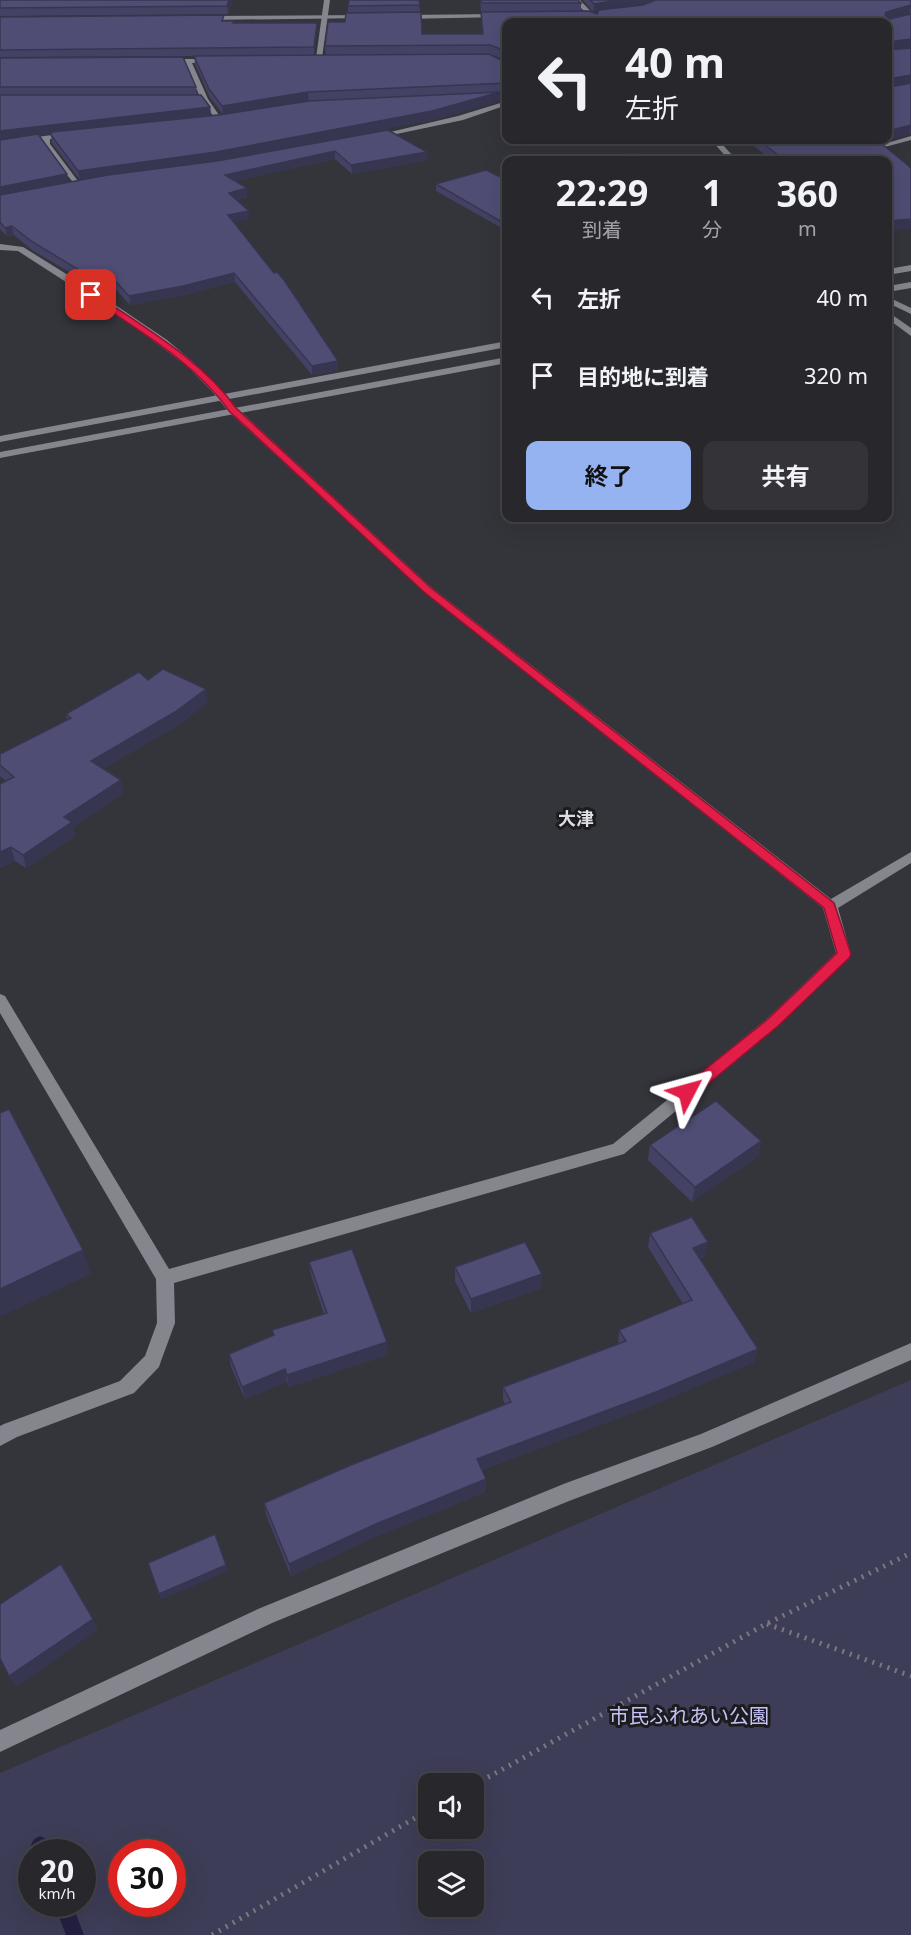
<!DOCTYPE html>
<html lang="ja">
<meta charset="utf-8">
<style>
body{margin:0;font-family:"Noto Sans","Noto Sans JP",sans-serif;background:#333338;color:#f1f3f6;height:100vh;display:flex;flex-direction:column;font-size:22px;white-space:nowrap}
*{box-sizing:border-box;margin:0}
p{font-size:20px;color:#a4a5a9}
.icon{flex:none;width:33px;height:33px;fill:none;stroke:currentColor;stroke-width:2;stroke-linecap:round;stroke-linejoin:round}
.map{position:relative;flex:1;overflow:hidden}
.panel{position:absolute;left:502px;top:156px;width:390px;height:366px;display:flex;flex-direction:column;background:#27272c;border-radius:12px;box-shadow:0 6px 24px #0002,0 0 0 2px #434448}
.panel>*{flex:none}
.guide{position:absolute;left:502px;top:18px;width:390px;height:126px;border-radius:12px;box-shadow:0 6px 24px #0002,0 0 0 2px #434448;background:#27272c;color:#f1f3f6;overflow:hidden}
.tools{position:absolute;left:418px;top:1773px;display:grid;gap:12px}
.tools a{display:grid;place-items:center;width:66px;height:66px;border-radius:12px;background:#27272c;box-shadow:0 6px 24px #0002,0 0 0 2px #434448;font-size:30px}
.speed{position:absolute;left:18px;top:1839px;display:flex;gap:12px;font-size:30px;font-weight:700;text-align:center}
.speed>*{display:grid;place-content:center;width:78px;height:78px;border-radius:50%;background:#27272c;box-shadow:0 6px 24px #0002,0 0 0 2px #434448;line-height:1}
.speed small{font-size:15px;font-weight:400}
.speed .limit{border:9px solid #d22;background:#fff;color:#111}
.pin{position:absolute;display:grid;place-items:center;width:51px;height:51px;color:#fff;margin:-26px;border-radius:12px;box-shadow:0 3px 9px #0006}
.me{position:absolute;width:66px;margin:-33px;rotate:51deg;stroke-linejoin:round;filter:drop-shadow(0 0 4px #0008)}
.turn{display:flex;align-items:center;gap:21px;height:126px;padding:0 24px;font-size:27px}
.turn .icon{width:78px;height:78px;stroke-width:2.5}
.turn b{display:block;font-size:42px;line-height:51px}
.eta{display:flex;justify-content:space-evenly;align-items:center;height:102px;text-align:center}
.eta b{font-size:36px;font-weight:700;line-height:42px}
.action{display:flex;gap:12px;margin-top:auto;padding:12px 24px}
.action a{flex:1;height:69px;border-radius:12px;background:#95b2f1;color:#111;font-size:24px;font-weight:700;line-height:69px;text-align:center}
.action a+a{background:#333338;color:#f1f3f6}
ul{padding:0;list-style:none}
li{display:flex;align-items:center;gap:18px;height:78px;padding:0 24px}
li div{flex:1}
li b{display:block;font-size:22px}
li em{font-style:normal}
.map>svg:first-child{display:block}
</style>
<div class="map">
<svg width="911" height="1935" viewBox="0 0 911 1935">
<rect width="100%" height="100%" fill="#34343b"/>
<path fill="#3e3d57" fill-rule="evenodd" d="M 911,1380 L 911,1935 L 0,1935 L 0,1773 ZM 429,1784 L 474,1784 L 474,1828 L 429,1828 ZM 32,1852 L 82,1852 L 82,1904 L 32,1904 ZM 122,1852 L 172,1852 L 172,1904 L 122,1904 ZM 429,1862 L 474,1862 L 474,1906 L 429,1906 Z"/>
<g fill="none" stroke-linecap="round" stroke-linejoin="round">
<g fill="#242043" fill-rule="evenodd">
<path d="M 40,1836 L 46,1839 L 52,1852 L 34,1852 L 31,1845 L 34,1839 Z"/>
<path d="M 54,1904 L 72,1904 L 84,1935 L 66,1935 Z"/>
</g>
<g stroke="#79797f" stroke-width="5" stroke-dasharray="2 6" stroke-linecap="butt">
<path d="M 767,1624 L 911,1676"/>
<path d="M 474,1785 L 766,1624 L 911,1553"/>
<path d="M 212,1935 L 429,1810"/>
</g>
<g fill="#85858d" fill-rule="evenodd">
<path d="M 324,0 L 330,0 L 322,58 L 319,60 L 316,58 Z"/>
<path d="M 165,59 L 218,59 L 216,62 L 192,63 L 208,99 L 223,121 L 217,121 L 201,99 L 185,63 L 163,62 Z"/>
<path d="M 507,101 L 507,105 L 463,120 L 373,139 L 369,137 L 458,116 Z"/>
<path d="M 74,132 L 74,136 L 50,139 L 50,144 L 81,185 L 77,187 L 43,146 L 42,140 L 0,146 L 0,142 Z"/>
<path d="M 911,136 L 911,140 L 881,148 L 877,146 Z"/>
<path d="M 0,244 L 23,247 L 108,300 L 167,340 L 193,362 L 237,408 L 432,588 L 831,899 L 911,852 L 911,863 L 838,908 L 851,954 L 849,958 L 778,1026 L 624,1154 L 174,1283 L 175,1323 L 161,1361 L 159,1367 L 134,1393 L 17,1437 L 0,1446 L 0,1426 L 4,1424 L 120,1381 L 145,1356 L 157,1323 L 156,1279 L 0,1013 L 0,994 L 5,996 L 169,1269 L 613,1144 L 768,1018 L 836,953 L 823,908 L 424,592 L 229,412 L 210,389 L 187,366 L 131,324 L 18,251 L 0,250 Z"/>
<path d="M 911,1343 L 911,1360 L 712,1447 L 569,1501 L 272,1623 L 0,1752 L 0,1730 L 258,1609 L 566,1483 L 701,1434 Z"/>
</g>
<g fill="#85858d" fill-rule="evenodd">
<path d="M 573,0 L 580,0 L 601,22 L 595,22 Z"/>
<path d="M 501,14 L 503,17 L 402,19 L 399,17 L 402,15 Z"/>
<path d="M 366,15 L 368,18 L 204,20 L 201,18 L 204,16 Z"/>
<path d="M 711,140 L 718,140 L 737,160 L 729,160 Z"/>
<path d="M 911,265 L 911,271 L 888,275 L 888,269 Z"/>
<path d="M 911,282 L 911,288 L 888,292 L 888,286 Z"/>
<path d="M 888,297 L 911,308 L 911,314 L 888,303 Z"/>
<path d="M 888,312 L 911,328 L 911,336 L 888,319 Z"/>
<path d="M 507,341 L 507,347 L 0,442 L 0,436 Z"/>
<path d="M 507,357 L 507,363 L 0,458 L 0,452 Z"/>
</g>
</g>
<g fill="#444264" fill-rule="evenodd">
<path d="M 0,0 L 233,0 L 228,14 L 0,16 Z"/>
<path d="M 419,0 L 420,12 L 348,13 L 348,6 Z"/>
<path d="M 480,0 L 578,0 L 581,3 L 581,11 L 481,12 Z"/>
<path d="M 583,0 L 655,0 L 640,5 L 626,7 L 911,0 L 911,13 L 889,18 L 911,14 L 911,132 L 910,134 L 882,142 L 879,140 L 888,140 L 888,22 L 507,22 L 507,92 L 307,101 L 500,92 L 500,101 L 432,120 L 217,161 L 388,130 L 427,152 L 427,160 L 352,174 L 335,159 L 235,181 L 247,188 L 247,197 L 237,200 L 249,219 L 234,222 L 338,361 L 338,370 L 312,375 L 235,282 L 184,295 L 130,305 L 110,283 L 96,288 L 32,250 L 14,235 L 7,236 L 0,229 L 0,140 L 210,107 L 211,115 L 223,114 L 210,98 L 195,64 L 194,56 L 0,57 L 0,17 L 234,21 L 234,23 L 317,23 L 317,30 L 314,55 L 326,55 L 325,46 L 422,34 L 482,34 L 481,12 L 597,14 L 599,11 L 593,12 ZM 489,54 L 506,60 L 507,63 ZM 51,134 L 52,143 L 80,180 L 68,182 L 39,135 Z"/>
<path d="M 0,58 L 196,87 L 197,95 L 0,95 Z"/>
<path d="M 747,140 L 877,140 L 911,168 L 911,228 L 888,231 L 888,160 L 771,160 Z"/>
<path d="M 507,180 L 507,231 L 436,191 L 436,184 Z"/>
<path d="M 148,680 L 208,702 L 178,725 L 103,769 L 123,793 L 73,827 L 75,836 L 26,868 L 15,861 L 0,868 L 0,784 L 6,781 L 0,776 L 0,754 L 67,720 L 66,714 Z"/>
<path d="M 761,1141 L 758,1156 L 692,1202 L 648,1160 L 650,1145 Z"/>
<path d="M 650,1233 L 705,1256 L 700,1259 L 758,1349 L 754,1362 L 653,1405 L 482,1470 L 486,1479 L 485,1492 L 377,1536 L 291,1576 L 266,1515 L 264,1503 L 505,1405 L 503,1400 L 503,1387 L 618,1345 L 619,1330 L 683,1304 L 648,1247 Z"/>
<path d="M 309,1262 L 388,1355 L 289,1387 L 287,1382 L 245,1399 L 231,1367 L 229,1354 L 273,1335 L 272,1330 L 324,1314 L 311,1275 Z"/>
<path d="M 455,1267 L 541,1288 L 471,1313 L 455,1281 Z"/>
</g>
<g fill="#373651">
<path d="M 229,0 L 233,0 L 228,14 L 227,6 Z"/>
<path d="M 619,0 L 655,0 L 640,5 L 593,12 L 594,4 Z"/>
<path d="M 911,5 L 910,13 L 884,20 L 886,12 Z"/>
<path d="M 317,23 L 317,30 L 314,55 L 314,47 Z"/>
<path d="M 911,39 L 911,48 L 888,51 L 889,42 Z"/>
<path d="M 911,75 L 911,84 L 888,88 L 889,79 Z"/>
<path d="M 308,92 L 309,101 L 223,115 L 222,106 Z"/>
<path d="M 500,92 L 500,101 L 432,120 L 217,161 L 80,180 L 78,171 Z"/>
<path d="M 210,107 L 211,115 L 0,140 L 0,131 Z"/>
<path d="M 911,125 L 910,134 L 882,142 L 882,140 L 888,140 L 888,131 Z"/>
<path d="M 335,151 L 335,159 L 226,183 L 225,175 Z"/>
<path d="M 427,152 L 427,160 L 352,174 L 351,165 Z"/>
<path d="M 67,174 L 68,182 L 0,196 L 0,187 Z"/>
<path d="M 247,188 L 247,197 L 230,201 L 229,193 Z"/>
<path d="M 249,211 L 249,219 L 229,223 L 228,215 Z"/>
<path d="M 911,219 L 911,228 L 888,231 L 888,221 Z"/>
<path d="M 12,226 L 14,235 L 7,236 L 5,228 Z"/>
<path d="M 234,273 L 235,282 L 184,295 L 130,305 L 129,296 Z"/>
<path d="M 109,274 L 110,283 L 96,288 L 94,279 Z"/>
<path d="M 338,361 L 338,370 L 312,375 L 312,366 Z"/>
<path d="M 206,689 L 208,702 L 178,725 L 94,775 L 91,761 Z"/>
<path d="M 121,780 L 123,793 L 73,827 L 75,836 L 26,868 L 23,855 L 64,817 Z"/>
<path d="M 11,847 L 15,861 L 0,868 L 0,852 Z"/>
<path d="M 761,1141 L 758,1156 L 692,1202 L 695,1187 Z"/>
<path d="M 708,1242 L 705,1256 L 690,1262 L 693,1248 Z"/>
<path d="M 83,1250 L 91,1274 L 0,1317 L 0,1289 Z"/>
<path d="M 542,1274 L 541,1288 L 471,1313 L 471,1299 Z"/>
<path d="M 387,1342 L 388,1355 L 289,1387 L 287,1375 Z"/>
<path d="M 758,1349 L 754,1362 L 653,1405 L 476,1472 L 477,1459 Z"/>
<path d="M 285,1369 L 287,1382 L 245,1399 L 242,1387 Z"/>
<path d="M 486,1479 L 485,1492 L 377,1536 L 291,1576 L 289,1564 L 376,1524 Z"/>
<path d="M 226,1565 L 228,1571 L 161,1600 L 159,1594 Z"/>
<path d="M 93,1619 L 98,1630 L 16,1687 L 9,1676 Z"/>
</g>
<g fill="#4f4d74" stroke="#373651" stroke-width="1.5">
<path d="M 0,0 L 229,0 L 227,6 L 0,8 Z"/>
<path d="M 349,0 L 419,0 L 420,5 L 348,6 Z"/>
<path d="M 481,0 L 578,0 L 581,3 L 481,3 Z"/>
<path d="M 590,0 L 619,0 L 594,4 Z"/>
<path d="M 656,0 L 911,0 L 911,5 L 886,12 L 885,15 L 890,19 L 911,14 L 911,39 L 889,42 L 888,50 L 911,48 L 911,75 L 889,79 L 888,83 L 888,22 L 507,22 L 507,54 L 506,51 L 490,45 L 325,46 L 328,22 L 345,22 L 346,13 L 421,12 L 422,34 L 483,34 L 481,12 L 589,11 L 597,14 L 599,10 L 643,5 Z"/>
<path d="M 224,15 L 222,21 L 234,21 L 233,23 L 317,23 L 314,47 L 0,50 L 0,17 Z"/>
<path d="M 489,54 L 507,63 L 507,83 L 308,92 L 222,106 L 209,89 L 194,56 Z"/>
<path d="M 183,57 L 196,87 L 0,87 L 0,58 Z"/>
<path d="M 911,83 L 911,125 L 888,131 L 888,86 L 890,87 Z"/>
<path d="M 500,92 L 432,111 L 216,152 L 78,171 L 51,135 L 51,132 L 219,115 L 309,101 Z"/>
<path d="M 0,95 L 201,95 L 210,107 L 0,131 Z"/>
<path d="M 388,130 L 427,152 L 351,165 L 335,151 L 225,175 L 247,188 L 229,193 L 249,211 L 228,215 L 274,273 L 277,272 L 284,280 L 338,361 L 312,366 L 234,273 L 183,286 L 129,296 L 109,274 L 94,279 L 31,241 L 12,226 L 5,228 L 0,222 L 0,195 L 108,175 L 217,161 Z"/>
<path d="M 38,134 L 67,174 L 0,187 L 0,140 Z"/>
<path d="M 759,140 L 877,140 L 911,168 L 911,219 L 888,221 L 888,160 L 784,160 Z"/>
<path d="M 632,153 L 647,160 L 606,160 Z"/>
<path d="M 486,170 L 507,180 L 507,225 L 436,184 Z"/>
<path d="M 163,669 L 206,689 L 175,712 L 91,761 L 121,780 L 64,817 L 72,822 L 23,855 L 11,847 L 0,852 L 0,784 L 14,777 L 0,765 L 0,754 L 71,718 L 66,714 L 139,672 L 148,680 Z"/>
<path d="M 716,1101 L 761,1141 L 695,1187 L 650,1145 Z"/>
<path d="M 9,1109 L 83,1250 L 0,1289 L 0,1113 Z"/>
<path d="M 692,1217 L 708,1242 L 693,1248 L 758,1349 L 656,1392 L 477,1459 L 486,1479 L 376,1524 L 289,1564 L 264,1503 L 351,1465 L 511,1402 L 503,1387 L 626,1341 L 619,1330 L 692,1300 L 650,1233 Z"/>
<path d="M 525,1242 L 542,1274 L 471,1299 L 455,1267 Z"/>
<path d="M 352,1249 L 387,1342 L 287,1375 L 285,1369 L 242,1387 L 229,1354 L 274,1335 L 272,1330 L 327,1313 L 309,1262 Z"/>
<path d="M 215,1534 L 226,1565 L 159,1594 L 148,1563 Z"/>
<path d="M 61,1564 L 93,1619 L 9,1676 L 0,1658 L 0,1604 Z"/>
</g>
<path fill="#e11d48" stroke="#92132f" stroke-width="1.5" d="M 88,293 L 94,293 C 143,327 201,359 236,408 L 431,588 L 834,903 L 851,954 L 849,958 L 778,1026 L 692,1097 L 682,1097 L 680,1092 L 682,1088 L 768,1019 L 837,953 L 824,908 L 424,592 L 230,412 C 195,362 137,330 88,296 Z"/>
<g text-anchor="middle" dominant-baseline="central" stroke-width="6" stroke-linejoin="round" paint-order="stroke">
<g font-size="18" font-weight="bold" fill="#dddde5" stroke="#1c1c1f">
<text x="576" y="818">大津</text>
</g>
<g font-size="20" fill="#c5c2f8" stroke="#1c1c1f">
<text x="689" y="1715">市民ふれあい公園</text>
</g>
</g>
</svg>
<div class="tools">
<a><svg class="icon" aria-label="sound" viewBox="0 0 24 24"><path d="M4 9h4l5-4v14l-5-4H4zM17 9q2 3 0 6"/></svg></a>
<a><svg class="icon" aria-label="layers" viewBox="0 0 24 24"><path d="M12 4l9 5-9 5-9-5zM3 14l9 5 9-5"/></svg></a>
</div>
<div class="speed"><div>20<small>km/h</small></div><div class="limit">30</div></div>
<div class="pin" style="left:91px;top:295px;background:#d93025"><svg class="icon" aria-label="arrive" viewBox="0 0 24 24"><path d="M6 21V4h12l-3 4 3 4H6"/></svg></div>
<svg class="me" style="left:687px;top:1092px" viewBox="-20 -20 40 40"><path d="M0-17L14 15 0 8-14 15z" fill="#e11d48" stroke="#fff" stroke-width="4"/></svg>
<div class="guide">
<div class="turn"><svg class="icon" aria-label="left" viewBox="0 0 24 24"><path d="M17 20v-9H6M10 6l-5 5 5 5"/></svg><div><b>40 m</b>左折</div></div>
</div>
<section class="panel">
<div class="eta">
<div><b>22:29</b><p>到着</p></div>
<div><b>1</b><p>分</p></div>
<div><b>360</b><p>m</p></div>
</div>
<ul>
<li><svg class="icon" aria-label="left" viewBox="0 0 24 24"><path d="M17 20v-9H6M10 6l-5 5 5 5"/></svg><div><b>左折</b></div><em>40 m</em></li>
<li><svg class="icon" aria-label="arrive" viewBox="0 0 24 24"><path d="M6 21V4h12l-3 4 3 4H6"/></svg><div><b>目的地に到着</b></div><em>320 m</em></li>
</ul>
<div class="action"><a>終了</a><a>共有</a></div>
</section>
</div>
